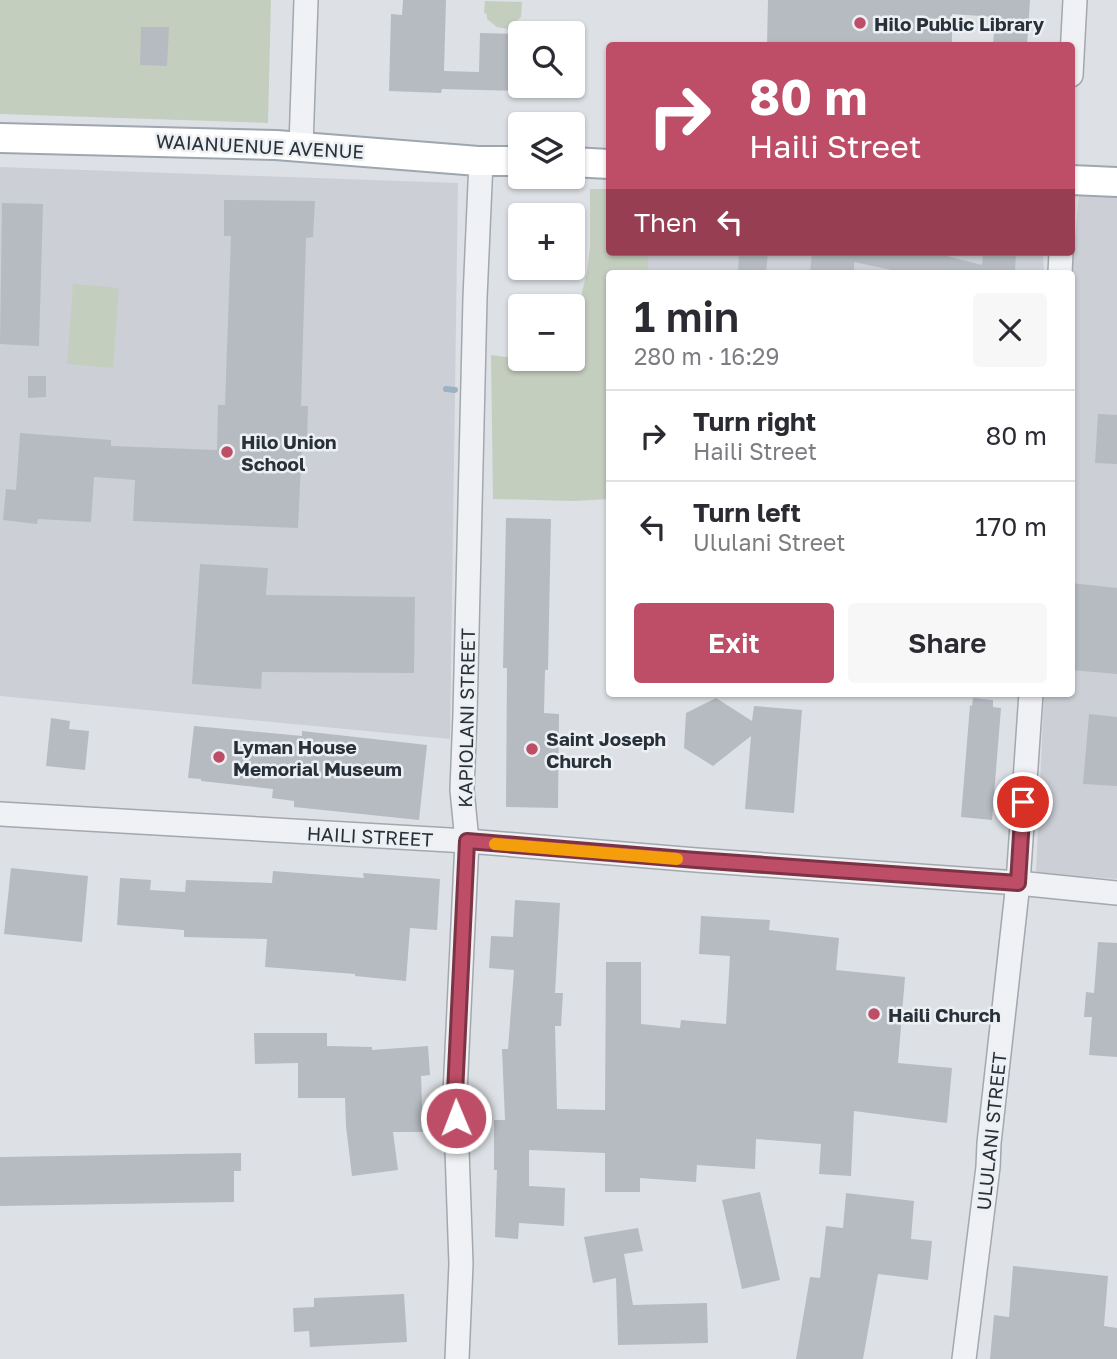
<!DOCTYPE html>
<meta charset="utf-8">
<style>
body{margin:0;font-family:"Golos Text",sans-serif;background:#f7f7f7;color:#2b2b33;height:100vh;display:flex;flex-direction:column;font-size:26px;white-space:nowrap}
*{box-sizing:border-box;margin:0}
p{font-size:23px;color:#7c7c81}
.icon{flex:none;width:38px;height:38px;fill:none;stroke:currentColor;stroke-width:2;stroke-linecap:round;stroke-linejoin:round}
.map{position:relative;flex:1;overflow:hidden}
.drawer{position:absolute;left:606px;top:270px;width:469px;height:427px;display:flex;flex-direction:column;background:#fff;border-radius:7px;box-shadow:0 2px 5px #0004}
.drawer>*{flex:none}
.guide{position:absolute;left:606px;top:42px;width:469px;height:214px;border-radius:7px;box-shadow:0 2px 5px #0004;background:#be4e67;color:#fff;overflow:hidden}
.controls{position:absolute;left:508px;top:21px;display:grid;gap:14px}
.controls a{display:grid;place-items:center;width:77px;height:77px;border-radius:7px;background:#fff;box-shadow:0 2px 5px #0004;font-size:35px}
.pin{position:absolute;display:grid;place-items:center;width:60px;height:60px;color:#fff;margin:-30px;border:4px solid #fff;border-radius:50%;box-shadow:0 2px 7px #0007}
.me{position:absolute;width:77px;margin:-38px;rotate:359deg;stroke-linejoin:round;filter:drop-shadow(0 0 5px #0008)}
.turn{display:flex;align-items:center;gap:24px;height:147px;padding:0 28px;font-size:32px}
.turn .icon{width:91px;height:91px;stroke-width:2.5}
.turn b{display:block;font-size:49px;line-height:60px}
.then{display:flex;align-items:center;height:66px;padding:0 28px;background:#0003;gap:14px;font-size:26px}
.round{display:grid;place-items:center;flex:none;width:74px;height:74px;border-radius:7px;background:#f7f7f7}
.summary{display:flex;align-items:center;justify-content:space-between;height:119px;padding:0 28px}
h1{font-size:42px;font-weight:600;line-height:52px}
.primary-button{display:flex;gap:14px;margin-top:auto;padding:14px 28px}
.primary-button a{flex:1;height:80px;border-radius:7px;background:#be4e67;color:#fff;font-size:28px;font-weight:600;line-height:80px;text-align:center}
.primary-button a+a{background:#f7f7f7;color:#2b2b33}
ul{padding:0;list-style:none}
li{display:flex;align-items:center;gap:21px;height:91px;padding:0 28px;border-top:2px solid #e1e1e2}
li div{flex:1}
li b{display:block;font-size:26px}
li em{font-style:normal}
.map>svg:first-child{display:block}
</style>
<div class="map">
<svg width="1117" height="1359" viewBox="0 0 1117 1359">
<rect width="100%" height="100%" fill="#dde1e5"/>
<g fill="#ccd0d6">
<path d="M 0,167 L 458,183 L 450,739 L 0,696 Z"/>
<path d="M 1117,194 L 1117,879 L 1036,873 L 1044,693 L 1071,693 L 1071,281 L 1079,195 Z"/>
<path d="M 648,252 L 1043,252 L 1044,273 L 648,273 Z"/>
</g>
<g fill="#c4cebf">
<path d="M 0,0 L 271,0 L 268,123 L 0,114 Z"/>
<path d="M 485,1 L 522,2 L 521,17 L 508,29 L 497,27 L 487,19 L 487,15 L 484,12 Z"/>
<path d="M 590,189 L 609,189 L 609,252 L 648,252 L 648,273 L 609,273 L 609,499 L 574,501 L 493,499 L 491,355 L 520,359 L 578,362 L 582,292 L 587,272 L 590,247 Z"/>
<path d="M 73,284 L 119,288 L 113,368 L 67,364 Z"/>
</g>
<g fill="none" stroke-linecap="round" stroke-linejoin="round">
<path stroke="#9cb1c2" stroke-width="6" d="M 446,389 L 455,390"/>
</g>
<g fill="#b5bbc1">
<path d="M 403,0 L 446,0 L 444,71 L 479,72 L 480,33 L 520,34 L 520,91 L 442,89 L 441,93 L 389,91 L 391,14 L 402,15 Z"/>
<path d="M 768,0 L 1030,0 L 1027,46 L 993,46 L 995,17 L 952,14 L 952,46 L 767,46 Z"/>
<path d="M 141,27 L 169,27 L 167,66 L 140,65 Z"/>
<path d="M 224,200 L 315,201 L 313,237 L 306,238 L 301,406 L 308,406 L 307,442 L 302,442 L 298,528 L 133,521 L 135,480 L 94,477 L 91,522 L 38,519 L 37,524 L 3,520 L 6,489 L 16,490 L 20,433 L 111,440 L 111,446 L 217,450 L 218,405 L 225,405 L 231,236 L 224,236 Z"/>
<path d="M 2,203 L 43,204 L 39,346 L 0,344 Z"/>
<path d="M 739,252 L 768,252 L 766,273 L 738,273 Z"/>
<path d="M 812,252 L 931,252 L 982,265 L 983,252 L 1016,252 L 1015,271 L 989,270 L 988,273 L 906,273 L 854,262 L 854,273 L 810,273 Z"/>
<path d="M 28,376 L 46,376 L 46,397 L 28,398 Z"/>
<path d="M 1098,414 L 1117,415 L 1117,464 L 1095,463 Z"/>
<path d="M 506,518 L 551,519 L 548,670 L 545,670 L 544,713 L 559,714 L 558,808 L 506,807 L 507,668 L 503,668 Z"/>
<path d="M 200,564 L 268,568 L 266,595 L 415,597 L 414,673 L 262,672 L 261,689 L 192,684 Z"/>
<path d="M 1071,583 L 1117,588 L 1117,674 L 1071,670 Z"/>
<path d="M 716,698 L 752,721 L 754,706 L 802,710 L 794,813 L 745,809 L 751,736 L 713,766 L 684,748 L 686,713 Z"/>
<path d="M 973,698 L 993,700 L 993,707 L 1001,708 L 992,820 L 961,817 L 970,705 L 972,706 Z"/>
<path d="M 1089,714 L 1117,717 L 1117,786 L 1083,784 Z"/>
<path d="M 51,718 L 70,721 L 69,729 L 89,731 L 85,770 L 46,766 Z"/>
<path d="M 194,726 L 302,736 L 302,731 L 427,745 L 419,820 L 294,807 L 294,801 L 272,798 L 273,789 L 201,781 L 201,779 L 188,778 Z"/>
<path d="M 11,868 L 88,876 L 82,942 L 4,934 Z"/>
<path d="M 273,871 L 364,878 L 363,873 L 440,879 L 437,930 L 410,928 L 406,981 L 355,976 L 355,974 L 265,967 L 267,939 L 184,937 L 184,930 L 117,925 L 120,878 L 151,880 L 150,890 L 185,892 L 186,880 L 272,883 Z"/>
<path d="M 515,900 L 560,903 L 555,993 L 563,993 L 561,1026 L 555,1026 L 557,1109 L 605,1110 L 606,962 L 641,962 L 641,1024 L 680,1028 L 681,1020 L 726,1024 L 730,956 L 699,954 L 701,916 L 770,920 L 769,930 L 839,938 L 836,970 L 905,977 L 898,1063 L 952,1068 L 947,1123 L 854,1111 L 851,1176 L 819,1174 L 821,1144 L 756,1139 L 755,1169 L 697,1165 L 696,1182 L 640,1178 L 640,1192 L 605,1192 L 605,1153 L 529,1150 L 529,1186 L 565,1188 L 564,1226 L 519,1223 L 518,1239 L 495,1237 L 497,1170 L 494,1170 L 494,1120 L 505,1120 L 502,1049 L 508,1049 L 514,970 L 489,968 L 491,936 L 513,937 Z"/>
<path d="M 1098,942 L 1117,943 L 1117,1057 L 1089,1055 L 1092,1017 L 1084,1017 L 1086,992 L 1094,993 Z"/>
<path d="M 254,1033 L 327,1033 L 327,1046 L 372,1047 L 372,1050 L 428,1046 L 430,1075 L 421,1076 L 423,1132 L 393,1132 L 398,1170 L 352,1176 L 346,1126 L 345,1098 L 298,1098 L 298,1063 L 255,1064 Z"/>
<path d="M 241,1153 L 241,1171 L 234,1171 L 234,1202 L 0,1206 L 0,1157 Z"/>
<path d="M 760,1192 L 780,1280 L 742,1289 L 722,1200 Z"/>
<path d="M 846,1193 L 914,1201 L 911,1239 L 932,1241 L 928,1280 L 878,1274 L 863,1359 L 796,1359 L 810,1277 L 820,1278 L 826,1226 L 843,1228 Z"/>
<path d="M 638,1228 L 643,1251 L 624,1254 L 633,1305 L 707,1303 L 708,1343 L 618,1345 L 616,1278 L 593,1283 L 584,1237 Z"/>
<path d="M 1013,1266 L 1108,1276 L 1104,1326 L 1117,1328 L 1117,1359 L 990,1359 L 994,1315 L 1009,1317 Z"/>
<path d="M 404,1294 L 407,1342 L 310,1347 L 309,1331 L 294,1332 L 293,1308 L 314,1307 L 314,1298 Z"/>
</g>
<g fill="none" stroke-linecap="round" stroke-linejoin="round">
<defs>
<g id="minor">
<path d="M 1071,75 L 1075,0"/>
<path d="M 301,146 L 306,0"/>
<path d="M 1060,273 L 1061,252"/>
<path d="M 0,814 L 467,841 L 696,860 L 1018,883 L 1117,893"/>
<path d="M 457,1359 L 461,1264 L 455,1093 L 467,841 L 462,790 L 465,714 L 475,298 L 481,161"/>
<path d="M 964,1359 L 988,1167 L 989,1143 L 1018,883 L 1031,693"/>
</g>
<g id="major">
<path d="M 0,138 L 276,145 L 478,161 L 520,161"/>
<path d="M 572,162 L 609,164"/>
<path d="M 1071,180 L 1117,182"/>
</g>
</defs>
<use href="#minor" stroke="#a3a8ae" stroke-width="26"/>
<use href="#major" stroke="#9ea6b0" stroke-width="32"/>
<use href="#minor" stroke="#eff1f4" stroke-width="23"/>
<use href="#major" stroke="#fff" stroke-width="28"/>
</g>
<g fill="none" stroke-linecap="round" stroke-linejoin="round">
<defs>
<path id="route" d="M 456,1118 L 455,1093 L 467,841 L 696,860 L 1018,883 L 1023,802"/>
</defs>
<use href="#route" stroke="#7c3343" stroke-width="18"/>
<use href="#route" stroke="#be4e67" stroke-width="12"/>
<path stroke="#f59e0b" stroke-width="12" d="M 495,844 L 677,859"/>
</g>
<g fill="#be4e67" stroke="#ecf0f3" stroke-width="2.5">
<circle cx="860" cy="23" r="7"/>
<circle cx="227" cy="452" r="7"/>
<circle cx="532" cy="749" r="7"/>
<circle cx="219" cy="757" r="7"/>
<circle cx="874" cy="1014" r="7"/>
</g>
<g text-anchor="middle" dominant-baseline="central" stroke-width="5" stroke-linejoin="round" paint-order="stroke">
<g font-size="19" font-weight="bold" fill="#28303a" stroke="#ecf0f3" text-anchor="start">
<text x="874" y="23">Hilo Public Library</text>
<text x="241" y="441">Hilo Union<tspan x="241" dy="22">School</tspan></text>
<text x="546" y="738">Saint Joseph<tspan x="546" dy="22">Church</tspan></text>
<text x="233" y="746">Lyman House<tspan x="233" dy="22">Memorial Museum</tspan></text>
<text x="888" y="1014">Haili Church</text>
</g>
<g font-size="19" fill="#28303a" stroke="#ecf0f3">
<text transform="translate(260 146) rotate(3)">WAIANUENUE AVENUE</text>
<text transform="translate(466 718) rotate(-89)">KAPIOLANI STREET</text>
<text transform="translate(370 836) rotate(3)">HAILI STREET</text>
<text transform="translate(991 1131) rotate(-84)">ULULANI STREET</text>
</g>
</g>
</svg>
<div class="controls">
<a><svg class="icon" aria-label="search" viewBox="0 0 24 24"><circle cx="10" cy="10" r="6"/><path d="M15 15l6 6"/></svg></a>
<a><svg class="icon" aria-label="layers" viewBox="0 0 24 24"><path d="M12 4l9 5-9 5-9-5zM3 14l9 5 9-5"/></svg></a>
<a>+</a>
<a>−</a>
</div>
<div class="pin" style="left:1023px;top:802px;background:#d93025"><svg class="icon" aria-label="arrive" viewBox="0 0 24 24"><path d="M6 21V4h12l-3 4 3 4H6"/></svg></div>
<svg class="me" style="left:456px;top:1118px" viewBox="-20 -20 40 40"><circle r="17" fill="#be4e67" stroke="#fff" stroke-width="3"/><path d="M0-11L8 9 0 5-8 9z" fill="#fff"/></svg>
<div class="guide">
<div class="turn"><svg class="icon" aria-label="right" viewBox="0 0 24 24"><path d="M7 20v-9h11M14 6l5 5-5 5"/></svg><div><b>80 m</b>Haili Street</div></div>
<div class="then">Then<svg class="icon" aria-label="left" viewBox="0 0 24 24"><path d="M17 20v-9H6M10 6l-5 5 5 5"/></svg></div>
</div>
<section class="drawer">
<div class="summary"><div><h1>1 min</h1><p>280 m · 16:29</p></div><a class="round"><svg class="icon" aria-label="close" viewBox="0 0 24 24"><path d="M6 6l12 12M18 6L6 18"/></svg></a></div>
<ul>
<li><svg class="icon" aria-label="right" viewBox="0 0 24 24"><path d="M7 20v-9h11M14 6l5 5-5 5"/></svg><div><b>Turn right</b><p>Haili Street</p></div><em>80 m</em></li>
<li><svg class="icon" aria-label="left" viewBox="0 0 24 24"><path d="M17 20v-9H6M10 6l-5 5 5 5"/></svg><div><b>Turn left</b><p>Ululani Street</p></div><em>170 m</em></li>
</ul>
<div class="primary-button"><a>Exit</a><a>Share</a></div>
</section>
</div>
